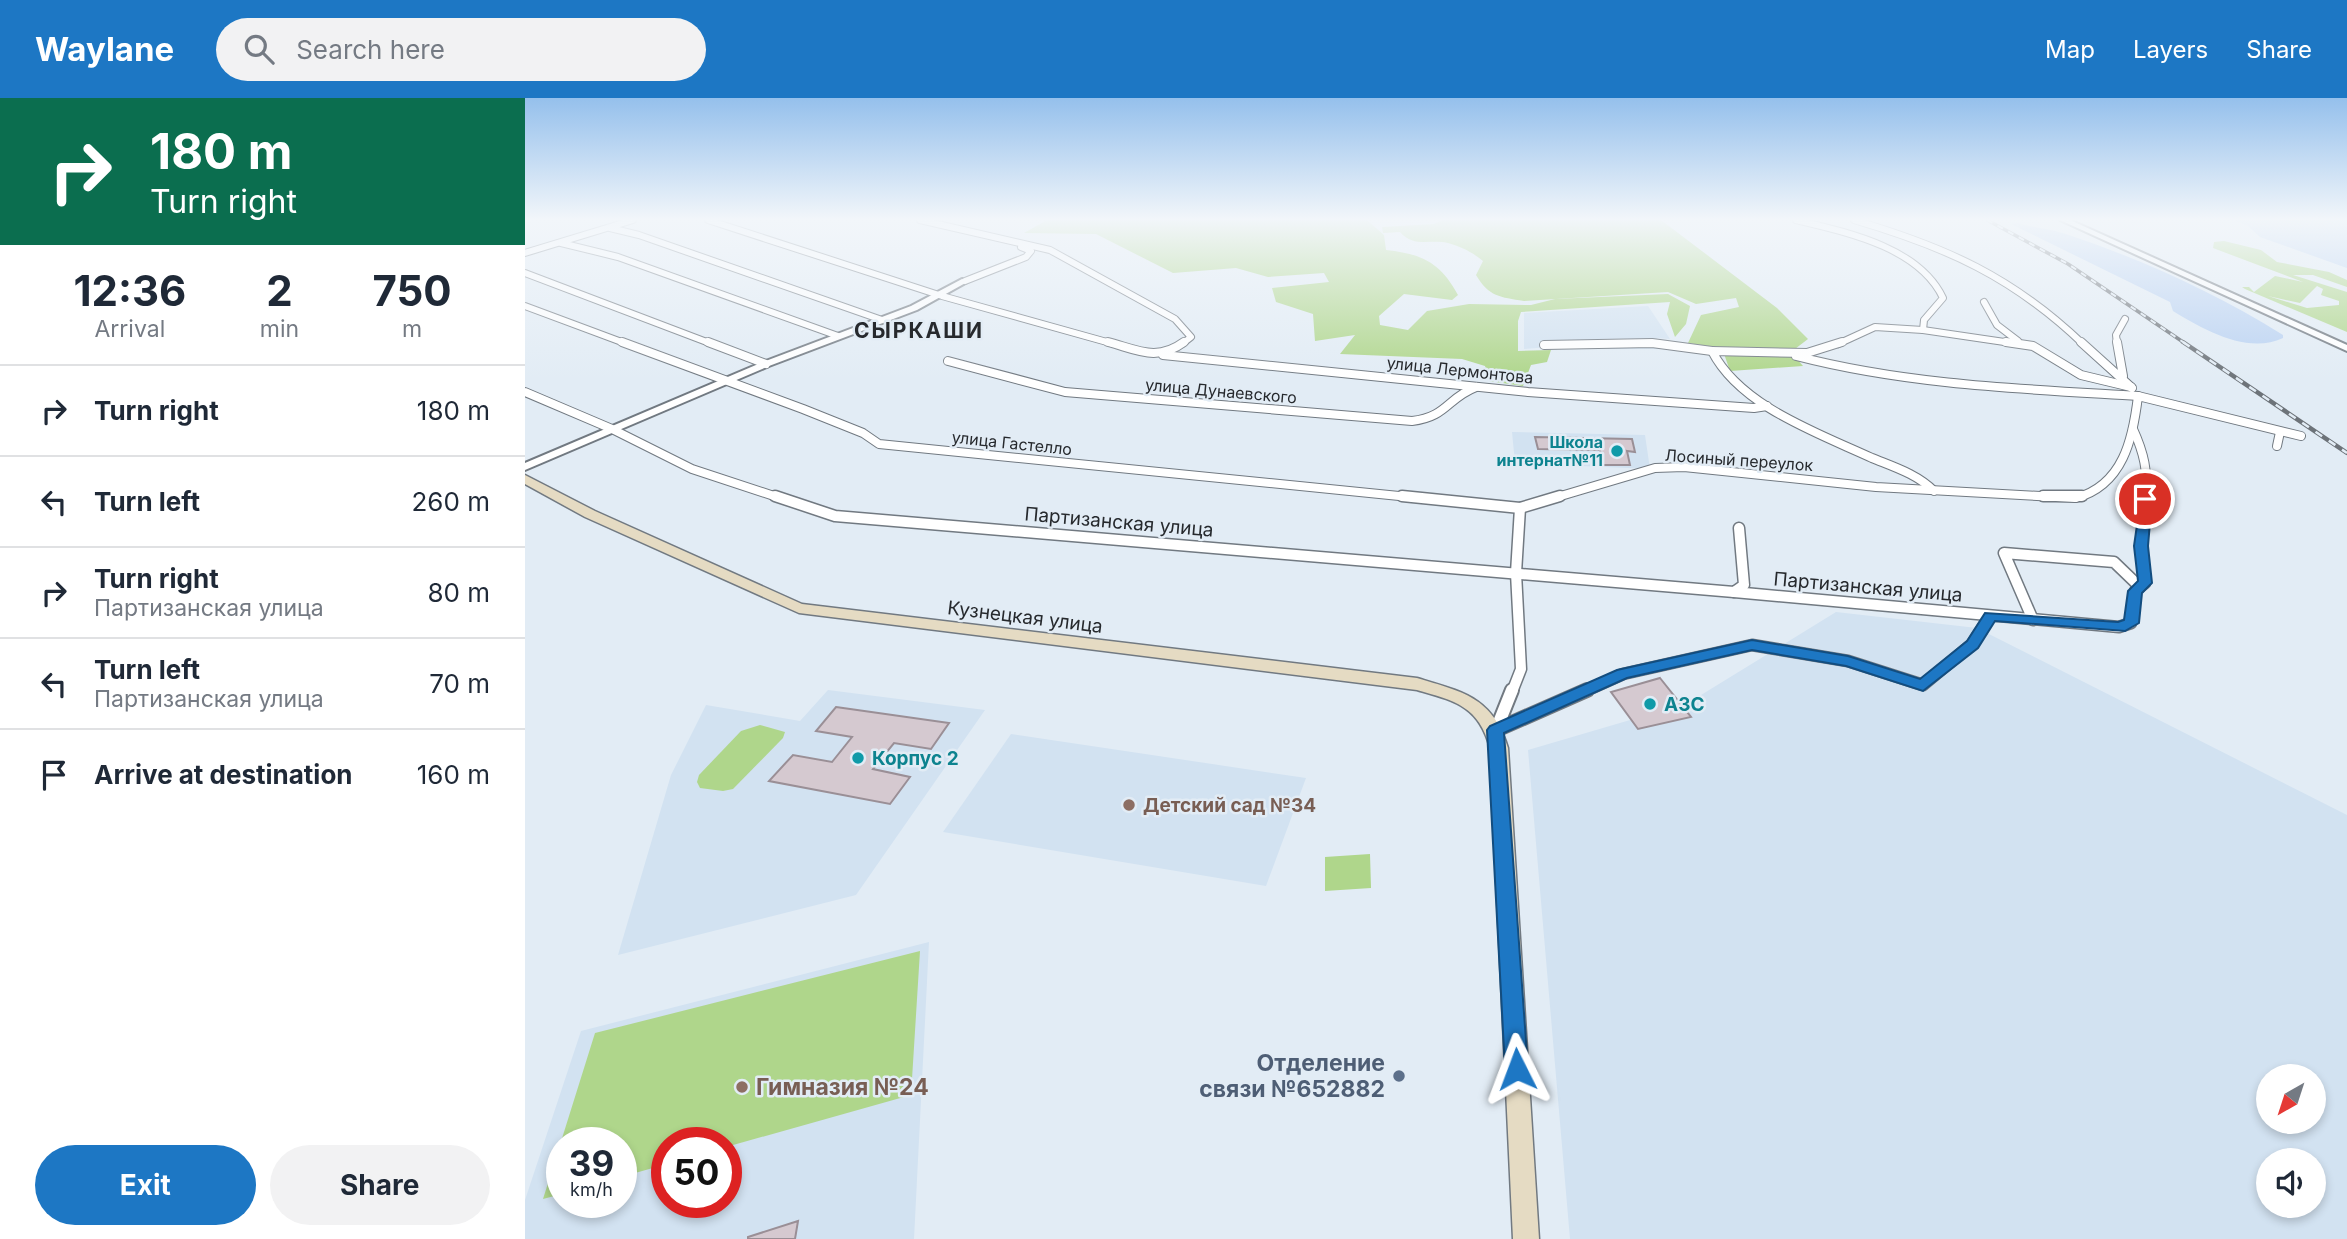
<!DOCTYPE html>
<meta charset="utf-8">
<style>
body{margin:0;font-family:Inter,sans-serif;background:#f2f2f3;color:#1f2937;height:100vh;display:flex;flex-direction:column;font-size:26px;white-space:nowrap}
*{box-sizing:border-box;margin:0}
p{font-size:23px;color:#747a83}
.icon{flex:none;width:38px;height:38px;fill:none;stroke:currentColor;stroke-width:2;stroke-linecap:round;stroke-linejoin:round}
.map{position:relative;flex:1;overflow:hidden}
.side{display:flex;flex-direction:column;background:#fff;width:525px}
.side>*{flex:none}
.top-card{background:#0b6e4f;color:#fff;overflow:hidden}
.needle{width:46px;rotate:219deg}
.buttons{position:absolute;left:1731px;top:966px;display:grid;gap:14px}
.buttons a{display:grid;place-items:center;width:70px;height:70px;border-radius:50%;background:#fff;box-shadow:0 4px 10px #0003;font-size:35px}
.speed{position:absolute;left:21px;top:1029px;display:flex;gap:14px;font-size:35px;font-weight:700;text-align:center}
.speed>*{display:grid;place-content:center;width:91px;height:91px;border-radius:50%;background:#fff;box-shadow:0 4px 10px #0003;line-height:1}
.speed small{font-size:18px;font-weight:400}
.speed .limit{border:10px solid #d22;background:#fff;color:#111}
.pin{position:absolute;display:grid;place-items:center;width:60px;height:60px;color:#fff;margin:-30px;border:4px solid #fff;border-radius:50%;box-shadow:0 2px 7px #0007}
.me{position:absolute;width:77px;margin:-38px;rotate:357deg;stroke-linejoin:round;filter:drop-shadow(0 0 5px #0008)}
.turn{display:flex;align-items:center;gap:24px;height:147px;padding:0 35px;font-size:32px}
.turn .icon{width:91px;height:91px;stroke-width:2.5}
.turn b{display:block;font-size:49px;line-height:60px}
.eta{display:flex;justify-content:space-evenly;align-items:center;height:119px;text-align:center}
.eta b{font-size:42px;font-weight:700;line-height:49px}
.action{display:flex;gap:14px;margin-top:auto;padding:14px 35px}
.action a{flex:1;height:80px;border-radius:42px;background:#1d77c4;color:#fff;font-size:28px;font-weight:700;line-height:80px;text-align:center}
.action a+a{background:#f2f2f3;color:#1f2937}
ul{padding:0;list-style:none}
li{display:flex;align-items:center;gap:21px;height:91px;padding:0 35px;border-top:2px solid #e0e1e3}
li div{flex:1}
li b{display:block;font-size:26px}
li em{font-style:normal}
header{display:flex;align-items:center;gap:42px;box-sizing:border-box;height:98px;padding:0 35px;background:#1d77c4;color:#fff}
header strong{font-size:33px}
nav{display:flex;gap:38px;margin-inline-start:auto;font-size:24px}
.search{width:490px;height:63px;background:#f2f2f3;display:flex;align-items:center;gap:18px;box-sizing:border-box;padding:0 24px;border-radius:38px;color:#747a83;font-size:26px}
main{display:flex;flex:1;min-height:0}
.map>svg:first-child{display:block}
</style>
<header>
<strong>Waylane</strong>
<div class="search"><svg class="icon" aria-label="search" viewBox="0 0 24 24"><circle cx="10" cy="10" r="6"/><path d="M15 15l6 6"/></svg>Search here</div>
<nav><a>Map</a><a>Layers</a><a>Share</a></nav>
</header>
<main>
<section class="side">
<div class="top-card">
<div class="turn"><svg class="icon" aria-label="right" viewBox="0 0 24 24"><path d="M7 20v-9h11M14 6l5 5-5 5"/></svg><div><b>180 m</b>Turn right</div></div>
</div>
<div class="eta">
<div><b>12:36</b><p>Arrival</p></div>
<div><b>2</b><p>min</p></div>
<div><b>750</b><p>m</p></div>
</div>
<ul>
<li><svg class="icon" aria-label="right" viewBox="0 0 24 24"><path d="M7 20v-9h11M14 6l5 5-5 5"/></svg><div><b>Turn right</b></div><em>180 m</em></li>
<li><svg class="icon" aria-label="left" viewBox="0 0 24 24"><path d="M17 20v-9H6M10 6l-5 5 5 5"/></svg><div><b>Turn left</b></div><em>260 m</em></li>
<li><svg class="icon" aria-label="right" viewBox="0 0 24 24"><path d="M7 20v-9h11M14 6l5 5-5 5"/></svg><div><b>Turn right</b><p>Партизанская улица</p></div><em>80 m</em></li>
<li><svg class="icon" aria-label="left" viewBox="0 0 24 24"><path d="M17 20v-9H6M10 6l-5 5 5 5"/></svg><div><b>Turn left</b><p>Партизанская улица</p></div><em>70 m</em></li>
<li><svg class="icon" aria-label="arrive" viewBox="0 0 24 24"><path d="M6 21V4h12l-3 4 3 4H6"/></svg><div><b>Arrive at destination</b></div><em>160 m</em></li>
</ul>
<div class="action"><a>Exit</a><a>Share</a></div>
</section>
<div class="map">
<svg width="1822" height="1141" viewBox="0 0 1822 1141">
<rect width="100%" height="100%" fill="#e2ecf5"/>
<g fill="#d2e2f1" fill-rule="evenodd">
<path d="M 1123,208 L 1145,241 L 1132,240 L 1138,251 L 1085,251 L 1062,246 L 999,251 L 999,215 Z"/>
<path d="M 987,334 L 1120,337 L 1125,371 L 990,365 Z"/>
<path d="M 1311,514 L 1452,530 L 1822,717 L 1822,1141 L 1045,1141 L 1003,652 L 1163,605 ZM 1743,978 L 1788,978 L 1788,1024 L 1743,1024 ZM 1743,1062 L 1788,1062 L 1788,1108 L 1743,1108 Z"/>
<path d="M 303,592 L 460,612 L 331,797 L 93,857 L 146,677 L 181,607 L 275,623 Z"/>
<path d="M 486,636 L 781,680 L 741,788 L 418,734 Z"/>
<path d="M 404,844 L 389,1141 L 0,1141 L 0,1102 L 56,933 ZM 37,1045 L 96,1045 L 96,1104 L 37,1104 ZM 142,1045 L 201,1045 L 201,1104 L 142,1104 Z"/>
</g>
<g fill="#afd68b" fill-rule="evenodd">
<path d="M 522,122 L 842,122 L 859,137 L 861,152 C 897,156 915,164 933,197 L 927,202 L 879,196 L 854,218 L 855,227 L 883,232 L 902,213 L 944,206 L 1006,207 L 1030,201 L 1143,196 L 1165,208 L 1161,226 L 1150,239 L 1142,216 L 1145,204 L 996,214 L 993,223 L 993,253 L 1026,252 L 1022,264 L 1006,267 L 998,288 L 964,283 L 960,268 L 937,261 L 815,256 L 830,237 L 790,243 L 788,216 L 751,204 L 747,190 L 804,184 L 799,175 L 743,179 L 711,170 L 648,175 L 571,136 L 499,135 Z"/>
<path d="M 917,122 L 1136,122 L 1252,210 L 1283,241 L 1266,254 L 1278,268 L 1205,273 L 1197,250 L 1163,245 L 1176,217 L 1214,209 L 1211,200 L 1171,206 L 1143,194 L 999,203 C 975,199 964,199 951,177 L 958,163 C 947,154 937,149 923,145 C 904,141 889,150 875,134 L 858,135 L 857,129 L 909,126 Z"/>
<path d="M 1699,143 L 1736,152 L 1752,164 L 1804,174 L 1822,182 L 1822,189 L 1788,177 L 1768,177 L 1822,194 L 1822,234 L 1720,191 L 1717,189 L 1724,189 L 1729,194 L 1750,178 L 1778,184 L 1688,150 L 1689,144 ZM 1792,188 L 1798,191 L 1796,197 L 1814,203 L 1814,207 L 1782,210 L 1743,198 L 1775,205 Z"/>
<path d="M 235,627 L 260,634 L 258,640 L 208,691 L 198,693 L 175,690 L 172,684 L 174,677 L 216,633 Z"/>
<path d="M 845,756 L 846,790 L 800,793 L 800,759 Z"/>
<path d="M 395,853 L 386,997 L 201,1049 L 201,1045 L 142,1045 L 142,1066 L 96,1079 L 96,1045 L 37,1045 L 37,1096 L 18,1101 L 70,935 Z"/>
</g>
<g fill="#bad2f2">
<path d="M 1709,122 L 1822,122 L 1822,170 L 1735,139 L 1723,128 Z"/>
<path d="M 1493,125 C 1509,130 1526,131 1541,136 C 1616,161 1691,195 1758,237 L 1758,240 C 1722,257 1678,231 1648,213 L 1645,204 L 1486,126 Z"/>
</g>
<g fill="#d5c9d0" stroke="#9a8f96" stroke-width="2">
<path d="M 1010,339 L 1107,341 L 1110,354 L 1102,353 L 1105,367 L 1078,367 L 1075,352 L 1013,351 Z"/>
<path d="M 1135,580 L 1166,619 L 1113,631 L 1086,594 Z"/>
<path d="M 311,609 L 424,625 L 406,651 L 369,645 L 348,671 L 385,679 L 365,706 L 244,683 L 268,657 L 307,664 L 327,639 L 291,633 Z"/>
<path d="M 273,1123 L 270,1141 L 223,1141 L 223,1139 Z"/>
</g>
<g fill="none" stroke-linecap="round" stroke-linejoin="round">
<defs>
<g id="minor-far3">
<path d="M 183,122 L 417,198 L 589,246"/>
<path d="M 395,122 L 525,152 L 650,221 L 666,239 L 657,246"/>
<path d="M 1271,122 C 1321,134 1394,149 1418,200 L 1399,222 L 1398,232"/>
<path d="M 1329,122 C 1421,149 1488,179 1558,246"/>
<path d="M 85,130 L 114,137 L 357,222"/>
<path d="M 36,145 L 93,159 L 313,238"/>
<path d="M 0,155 L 108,122"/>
<path d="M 0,175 L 187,246"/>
<path d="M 440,183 L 501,159 L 506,153 L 496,149"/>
<path d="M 1459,204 L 1472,227 L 1493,243"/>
<path d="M 0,208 L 102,246"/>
<path d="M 1086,246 L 1133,246"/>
<path d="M 1313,246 L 1350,229 L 1398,232 L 1493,246"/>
<path d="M 1592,246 L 1591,237 L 1600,221"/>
</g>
<g id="minor-far2">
<path d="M 97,244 L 278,311 L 338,335 L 354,346 L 894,400"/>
<path d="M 183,244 L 241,266"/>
<path d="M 583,244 C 613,252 632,264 659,244"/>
<path d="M 1317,244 L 1282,255 L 1187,253 C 1215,308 1293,335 1347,360 C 1369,369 1392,376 1409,393"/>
<path d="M 1481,244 L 1508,248 L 1556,277 L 1606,289"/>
<path d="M 1556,244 L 1607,290"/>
<path d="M 1592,244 L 1598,278"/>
<path d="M 1019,247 L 1127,245 L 1187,253"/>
<path d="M 638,257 L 1003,294 L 1229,310 L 1242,308"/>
<path d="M 1271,258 C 1383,287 1498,291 1613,298"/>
<path d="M 423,263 L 540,294 L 887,323 C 922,319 922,300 951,289"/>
<path d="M 0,294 L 87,331 L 167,371 L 255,400"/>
<path d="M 1608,331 C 1619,355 1623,373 1621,400"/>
<path d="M 1752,348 L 1755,334"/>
<path d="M 1029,400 L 1130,370 L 1159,369 L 1351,389 L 1550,400"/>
<path d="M 1551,400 C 1598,387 1608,341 1613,298 L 1776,338"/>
</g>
<g id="minor-far1">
<path d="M 250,398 L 310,418 L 1209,494 L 1219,487 L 1214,430"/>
<path d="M 877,398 L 995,410 L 1035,398"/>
<path d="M 1518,398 L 1557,398"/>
<path d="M 1209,494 L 1594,529 L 1606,525 L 1610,493 L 1620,485 L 1616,448 L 1621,398"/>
<path d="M 1508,522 L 1479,455 L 1589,464 L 1615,489"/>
<path d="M 987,594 L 996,571 L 991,475 L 995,410"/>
<path d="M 1058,594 L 1098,576 L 1227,547 L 1323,563 L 1398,587 L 1447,546 L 1465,518"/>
</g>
<g id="minor">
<path d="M 971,632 L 1062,592"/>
<path d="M 971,632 L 987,592"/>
</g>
<g id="tertiary">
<path d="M 1535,122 L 1545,122 L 1822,247 L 1822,253 Z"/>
<path d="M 437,181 L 444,183 L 392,212 L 244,268 L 0,372 L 0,365 L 238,264 L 386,208 Z"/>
</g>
<path id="secondary" d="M 0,377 L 70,413 L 277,506 L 892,580 C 938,594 968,599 983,650 L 1014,1141 L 988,1141 L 965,650 C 954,608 930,603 892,592 L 274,515 L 60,419 L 0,386 Z"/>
</defs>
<use href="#minor-far3" stroke="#717981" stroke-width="8"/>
<use href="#minor-far2" stroke="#717981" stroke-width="10"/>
<use href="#minor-far1" stroke="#717981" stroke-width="13"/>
<use href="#minor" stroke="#717981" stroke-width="16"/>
<use href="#tertiary" stroke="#717981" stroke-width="4"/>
<use href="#secondary" stroke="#717981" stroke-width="3"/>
<use href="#minor-far3" stroke="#fff" stroke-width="6"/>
<use href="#minor-far2" stroke="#fff" stroke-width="8"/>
<use href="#minor-far1" stroke="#fff" stroke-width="10"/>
<use href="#minor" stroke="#fff" stroke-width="12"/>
<use href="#tertiary" fill="#fff" fill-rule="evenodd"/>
<use href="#secondary" fill="#e5dbc3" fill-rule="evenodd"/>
<defs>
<path id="rail-far1" d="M 1462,122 L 1543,166 L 1661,246"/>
<path id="rail" d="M 1658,244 L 1822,355"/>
</defs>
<use href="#rail-far1" stroke="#6d7379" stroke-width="3.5"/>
<use href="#rail" stroke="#6d7379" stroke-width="4.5"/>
<use href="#rail-far1" stroke="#e2ecf5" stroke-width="2" stroke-dasharray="6" stroke-linecap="butt"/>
<use href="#rail" stroke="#e2ecf5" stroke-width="2.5" stroke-dasharray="8" stroke-linecap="butt"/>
</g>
<linearGradient id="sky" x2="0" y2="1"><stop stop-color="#95c0ec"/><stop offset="0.43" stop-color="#f2f6fa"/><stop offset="1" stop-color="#f2f6fa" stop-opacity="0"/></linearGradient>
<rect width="1822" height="282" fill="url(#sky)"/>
<path fill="#1d77c4" stroke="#134d7f" stroke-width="2" d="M 1616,399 L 1627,401 L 1623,448 L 1627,485 L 1617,495 L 1614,525 L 1600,533 L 1470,523 L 1453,550 L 1398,593 L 1321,568 L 1227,552 L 1102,580 L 979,635 L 1003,971 L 1000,979 L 992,983 L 983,979 L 980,971 L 962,632 L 965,628 L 1092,572 L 1227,542 L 1323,558 L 1395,581 L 1442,543 L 1460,515 L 1593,524 L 1599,522 L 1603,493 L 1613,483 L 1609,448 Z"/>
<g fill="#0f9aa8" stroke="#e2ecf5" stroke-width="2.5">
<circle cx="1092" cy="353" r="7"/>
<circle cx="1125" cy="606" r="7"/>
<circle cx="333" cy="660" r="7"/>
</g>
<g fill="#8d6e63" stroke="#e2ecf5" stroke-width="2.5">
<circle cx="604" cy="707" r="7"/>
<circle cx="217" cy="989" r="7"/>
</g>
<circle fill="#5c6f8a" stroke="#e2ecf5" stroke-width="2.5" cx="874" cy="978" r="7"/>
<g text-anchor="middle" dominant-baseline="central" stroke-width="5" stroke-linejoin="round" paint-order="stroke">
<g font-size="16" fill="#26292d" stroke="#e2ecf5">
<text transform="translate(935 272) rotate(6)">улица Лермонтова</text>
<text transform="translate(696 293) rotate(5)">улица Дунаевского</text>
<text transform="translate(487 345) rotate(6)">улица Гастелло</text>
<text transform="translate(1214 362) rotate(4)">Лосиный переулок</text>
</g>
<g font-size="16" font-weight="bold" fill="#0d838f" stroke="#e2ecf5" text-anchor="end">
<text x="1078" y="344">Школа<tspan x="1078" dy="18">интернат№11</tspan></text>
</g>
<g font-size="19" fill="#26292d" stroke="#e2ecf5">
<text transform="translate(594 424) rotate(5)">Партизанская улица</text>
<text transform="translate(1343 489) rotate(5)">Партизанская улица</text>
<text transform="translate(500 519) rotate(7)">Кузнецкая улица</text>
</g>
<g font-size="19" font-weight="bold" fill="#0d838f" stroke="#e2ecf5" text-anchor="start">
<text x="1139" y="606">АЗС</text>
<text x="347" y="660">Корпус 2</text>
</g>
<g font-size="19" font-weight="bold" fill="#785e54" stroke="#e2ecf5" text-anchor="start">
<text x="618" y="707">Детский сад №34</text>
</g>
<g font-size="21" font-weight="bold" letter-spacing="2" fill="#26292d" stroke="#e2ecf5">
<text x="394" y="232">СЫРКАШИ</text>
</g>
<g font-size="23" font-weight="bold" fill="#4e5e75" stroke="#e2ecf5" text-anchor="end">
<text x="860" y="965">Отделение<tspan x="860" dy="26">связи №652882</tspan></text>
</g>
<g font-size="23" font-weight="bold" fill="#785e54" stroke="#e2ecf5" text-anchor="start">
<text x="231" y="989">Гимназия №24</text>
</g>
</g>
</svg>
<div class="buttons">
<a><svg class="needle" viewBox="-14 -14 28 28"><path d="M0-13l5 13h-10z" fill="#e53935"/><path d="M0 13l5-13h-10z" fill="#747a83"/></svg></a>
<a><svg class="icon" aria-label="sound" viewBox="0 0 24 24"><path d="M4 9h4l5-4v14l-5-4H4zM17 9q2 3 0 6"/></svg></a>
</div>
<div class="speed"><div>39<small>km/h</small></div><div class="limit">50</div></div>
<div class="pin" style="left:1620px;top:401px;background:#d93025"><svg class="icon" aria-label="arrive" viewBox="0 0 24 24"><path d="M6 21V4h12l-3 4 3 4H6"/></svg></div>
<svg class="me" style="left:992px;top:971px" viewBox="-20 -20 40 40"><path d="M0-17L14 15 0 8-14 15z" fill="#1d77c4" stroke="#fff" stroke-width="4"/></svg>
</div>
</main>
